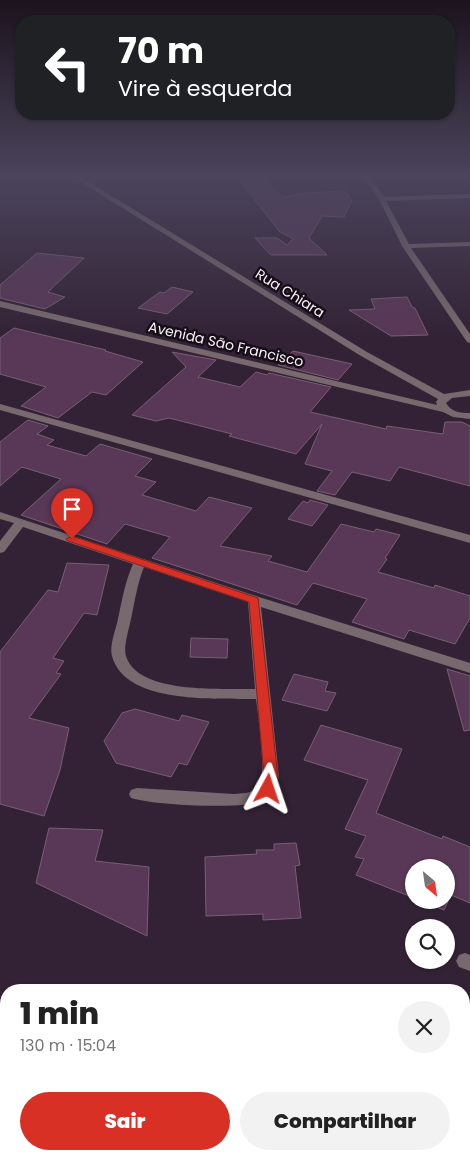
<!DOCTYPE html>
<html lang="pt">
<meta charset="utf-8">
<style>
body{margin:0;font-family:Poppins,sans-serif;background:#f2f2f2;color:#222;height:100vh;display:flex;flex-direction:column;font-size:19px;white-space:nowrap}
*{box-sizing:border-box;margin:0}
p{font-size:16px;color:#767676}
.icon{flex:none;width:28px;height:28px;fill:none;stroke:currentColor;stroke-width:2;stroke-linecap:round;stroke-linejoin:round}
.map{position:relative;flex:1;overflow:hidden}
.drawer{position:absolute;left:0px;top:984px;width:470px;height:176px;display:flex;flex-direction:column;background:#fff;border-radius:20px 20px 0 0;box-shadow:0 1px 4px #0004}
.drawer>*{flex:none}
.banner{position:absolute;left:15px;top:15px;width:440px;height:105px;border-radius:20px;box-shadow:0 1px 4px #0004;background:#202124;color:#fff;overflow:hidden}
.needle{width:32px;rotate:151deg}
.fabs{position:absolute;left:405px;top:859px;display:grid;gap:10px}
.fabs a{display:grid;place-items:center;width:50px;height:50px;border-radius:50%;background:#fff;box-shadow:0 1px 4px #0004;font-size:25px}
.pin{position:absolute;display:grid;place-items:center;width:42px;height:42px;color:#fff;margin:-51px -21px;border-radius:50% 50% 50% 0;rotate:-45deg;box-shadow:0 0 5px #0007}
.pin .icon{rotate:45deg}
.me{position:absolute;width:55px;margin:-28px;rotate:5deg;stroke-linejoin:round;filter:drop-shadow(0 0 4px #0008)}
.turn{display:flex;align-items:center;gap:18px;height:105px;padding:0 20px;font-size:22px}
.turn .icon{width:65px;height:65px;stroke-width:2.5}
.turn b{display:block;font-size:35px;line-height:42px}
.round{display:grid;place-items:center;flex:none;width:52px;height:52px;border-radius:26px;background:#f2f2f2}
.head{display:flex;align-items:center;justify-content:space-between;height:85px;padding:0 20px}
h1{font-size:30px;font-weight:800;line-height:38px}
.cta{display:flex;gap:10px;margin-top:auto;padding:10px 20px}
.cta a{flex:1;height:58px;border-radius:30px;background:#d93025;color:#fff;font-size:20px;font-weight:800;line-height:58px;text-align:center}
.cta a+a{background:#f2f2f2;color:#222}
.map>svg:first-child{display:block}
</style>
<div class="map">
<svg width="470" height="1159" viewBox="0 0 470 1159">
<rect width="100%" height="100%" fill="#332235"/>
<g fill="#593756" stroke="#766074">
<path d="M 236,176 L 261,176 L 283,197 L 304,193 L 345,191 L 352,200 L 344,217 L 322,216 L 309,238 L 327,255 L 271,255 L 255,238 L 277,238 L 287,245 L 293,239 L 279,231 Z"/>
<path d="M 37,253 L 84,258 L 48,292 L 65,297 L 45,309 L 0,298 L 0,285 Z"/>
<path d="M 172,287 L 193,292 L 167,314 L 138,308 L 160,292 L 164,293 Z"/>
<path d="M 407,297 L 412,307 L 415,308 L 428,335 L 391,336 L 349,310 L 375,309 L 371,299 Z"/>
<path d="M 14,328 L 106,350 L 105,351 L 143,362 L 106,395 L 92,392 L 58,418 L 21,406 L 46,387 L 0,374 L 0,338 Z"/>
<path d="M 293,351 L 311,355 L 352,364 L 338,380 L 278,365 Z"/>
<path d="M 172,352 L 216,360 L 198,377 L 240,387 L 256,372 L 267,375 L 269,373 L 331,387 L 310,412 L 386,429 L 387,426 L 443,434 L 445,422 L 462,422 L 470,426 L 470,486 L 399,467 L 390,481 L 352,472 L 335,495 L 317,491 L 332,471 L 305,464 L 322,424 L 296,454 L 229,436 L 232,434 L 169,418 L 156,421 L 132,415 L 186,367 Z"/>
<path d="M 28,420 L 48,426 L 37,434 L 54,440 L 47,445 L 86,456 L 100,444 L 152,459 L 135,476 L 156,482 L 142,495 L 196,511 L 209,497 L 252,508 L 220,546 L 272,556 L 268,561 L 307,572 L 341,524 L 374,532 L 376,529 L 400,535 L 385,558 L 387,559 L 378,572 L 434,588 L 435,585 L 470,596 L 470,618 L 455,644 L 409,630 L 404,639 L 352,622 L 367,599 L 313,583 L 297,605 L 152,558 L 170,537 L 125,524 L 107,544 L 21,515 L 61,479 L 22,467 L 0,486 L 0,442 Z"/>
<path d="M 310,500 L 328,505 L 312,526 L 288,519 L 303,501 L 308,503 Z"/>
<path d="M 67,563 L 109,565 L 97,615 L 84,613 L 53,658 L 64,661 L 56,673 L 61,674 L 29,718 L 69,728 L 60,770 L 44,816 L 0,804 L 0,652 L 48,590 L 58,592 Z"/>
<path d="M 191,638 L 228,639 L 227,658 L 190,657 Z"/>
<path d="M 447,669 L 470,676 L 470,730 L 464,731 Z"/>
<path d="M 294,674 L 328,682 L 325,691 L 336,693 L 327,711 L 282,700 Z"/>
<path d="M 135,709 L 179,721 L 182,715 L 209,722 L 187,765 L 179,763 L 171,777 L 116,763 L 104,741 L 122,713 Z"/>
<path d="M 321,725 L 402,749 L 376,813 L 442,839 L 443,836 L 470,847 L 470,903 L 451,895 L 444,910 L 419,900 L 446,900 L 446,868 L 414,868 L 414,898 L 356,875 L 364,859 L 355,857 L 366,836 L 345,829 L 368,780 L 304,760 Z"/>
<path d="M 49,828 L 103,830 L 95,861 L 149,867 L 147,936 L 36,883 Z"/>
<path d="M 296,843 L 300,865 L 295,866 L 301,918 L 263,920 L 263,914 L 206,916 L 205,857 L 257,854 L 256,850 L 274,850 L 274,844 Z"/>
</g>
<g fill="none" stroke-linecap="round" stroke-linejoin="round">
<g fill="#77696d" fill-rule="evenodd">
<path d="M 71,176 L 79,176 L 367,352 L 444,394 L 470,390 L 470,396 L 452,398 L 446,403 C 451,412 460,413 470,413 L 470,419 L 453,417 L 443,412 L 0,307 L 0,301 L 437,405 L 436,402 L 438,399 L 361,356 Z"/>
<path d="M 363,176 L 369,176 L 384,197 L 470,194 L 470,198 L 386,201 L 409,244 L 470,242 L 470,246 L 411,248 L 470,334 L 470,343 L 467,342 L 402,246 L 379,199 Z"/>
<path d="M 0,404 L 470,535 L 470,543 L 0,410 Z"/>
<path d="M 0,512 L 259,597 L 470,663 L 470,673 L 261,607 L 279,777 C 276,786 271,797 261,801 C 242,810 152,805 131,798 L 129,794 L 131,790 L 137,788 L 234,794 C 243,793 253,794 259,786 C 267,776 258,714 256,699 C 217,698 125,705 112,656 C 109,646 116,629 118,619 C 122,600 125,582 133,564 L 23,527 L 4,552 L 0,553 L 0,541 L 14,523 L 0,519 ZM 144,567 L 248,602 L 255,689 C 223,688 138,695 126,656 C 123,647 129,629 131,619 C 135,601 137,584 144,567 Z"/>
<path d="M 465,953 L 470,955 L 470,971 L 459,967 L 456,961 L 459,955 Z"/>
</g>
</g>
<linearGradient id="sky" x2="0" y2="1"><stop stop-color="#1c131d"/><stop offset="0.52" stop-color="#4a445c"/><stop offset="1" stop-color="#4a445c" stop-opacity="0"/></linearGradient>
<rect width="470" height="338" fill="url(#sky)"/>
<path fill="#d93025" stroke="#8d1f18" d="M 72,536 L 258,598 L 278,777 L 273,793 L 268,794 L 263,793 L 261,789 L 264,777 L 249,602 L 68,541 L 66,539 Z"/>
<g text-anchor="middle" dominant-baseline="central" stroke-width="5" stroke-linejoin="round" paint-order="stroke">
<g font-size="14" fill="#faeefb" stroke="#160e17">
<text transform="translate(290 293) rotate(32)">Rua Chiara</text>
<text transform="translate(226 344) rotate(13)">Avenida São Francisco</text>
</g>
</g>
</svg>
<div class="fabs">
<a><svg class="needle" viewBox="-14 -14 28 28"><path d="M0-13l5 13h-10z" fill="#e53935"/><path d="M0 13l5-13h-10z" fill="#767676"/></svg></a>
<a><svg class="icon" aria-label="search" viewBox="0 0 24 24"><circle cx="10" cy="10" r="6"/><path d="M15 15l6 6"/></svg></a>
</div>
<div class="pin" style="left:72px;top:539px;background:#d93025"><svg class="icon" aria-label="arrive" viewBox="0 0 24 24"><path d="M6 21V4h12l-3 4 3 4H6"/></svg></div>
<svg class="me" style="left:268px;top:789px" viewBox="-20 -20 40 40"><path d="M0-17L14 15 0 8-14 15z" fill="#d93025" stroke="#fff" stroke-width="4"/></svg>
<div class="banner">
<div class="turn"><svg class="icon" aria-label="left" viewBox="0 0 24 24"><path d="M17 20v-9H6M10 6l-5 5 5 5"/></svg><div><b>70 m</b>Vire à esquerda</div></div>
</div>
<section class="drawer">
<div class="head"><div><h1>1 min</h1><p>130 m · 15:04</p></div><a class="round"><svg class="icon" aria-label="close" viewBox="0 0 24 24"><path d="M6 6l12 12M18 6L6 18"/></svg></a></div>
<div class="cta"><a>Sair</a><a>Compartilhar</a></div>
</section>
</div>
